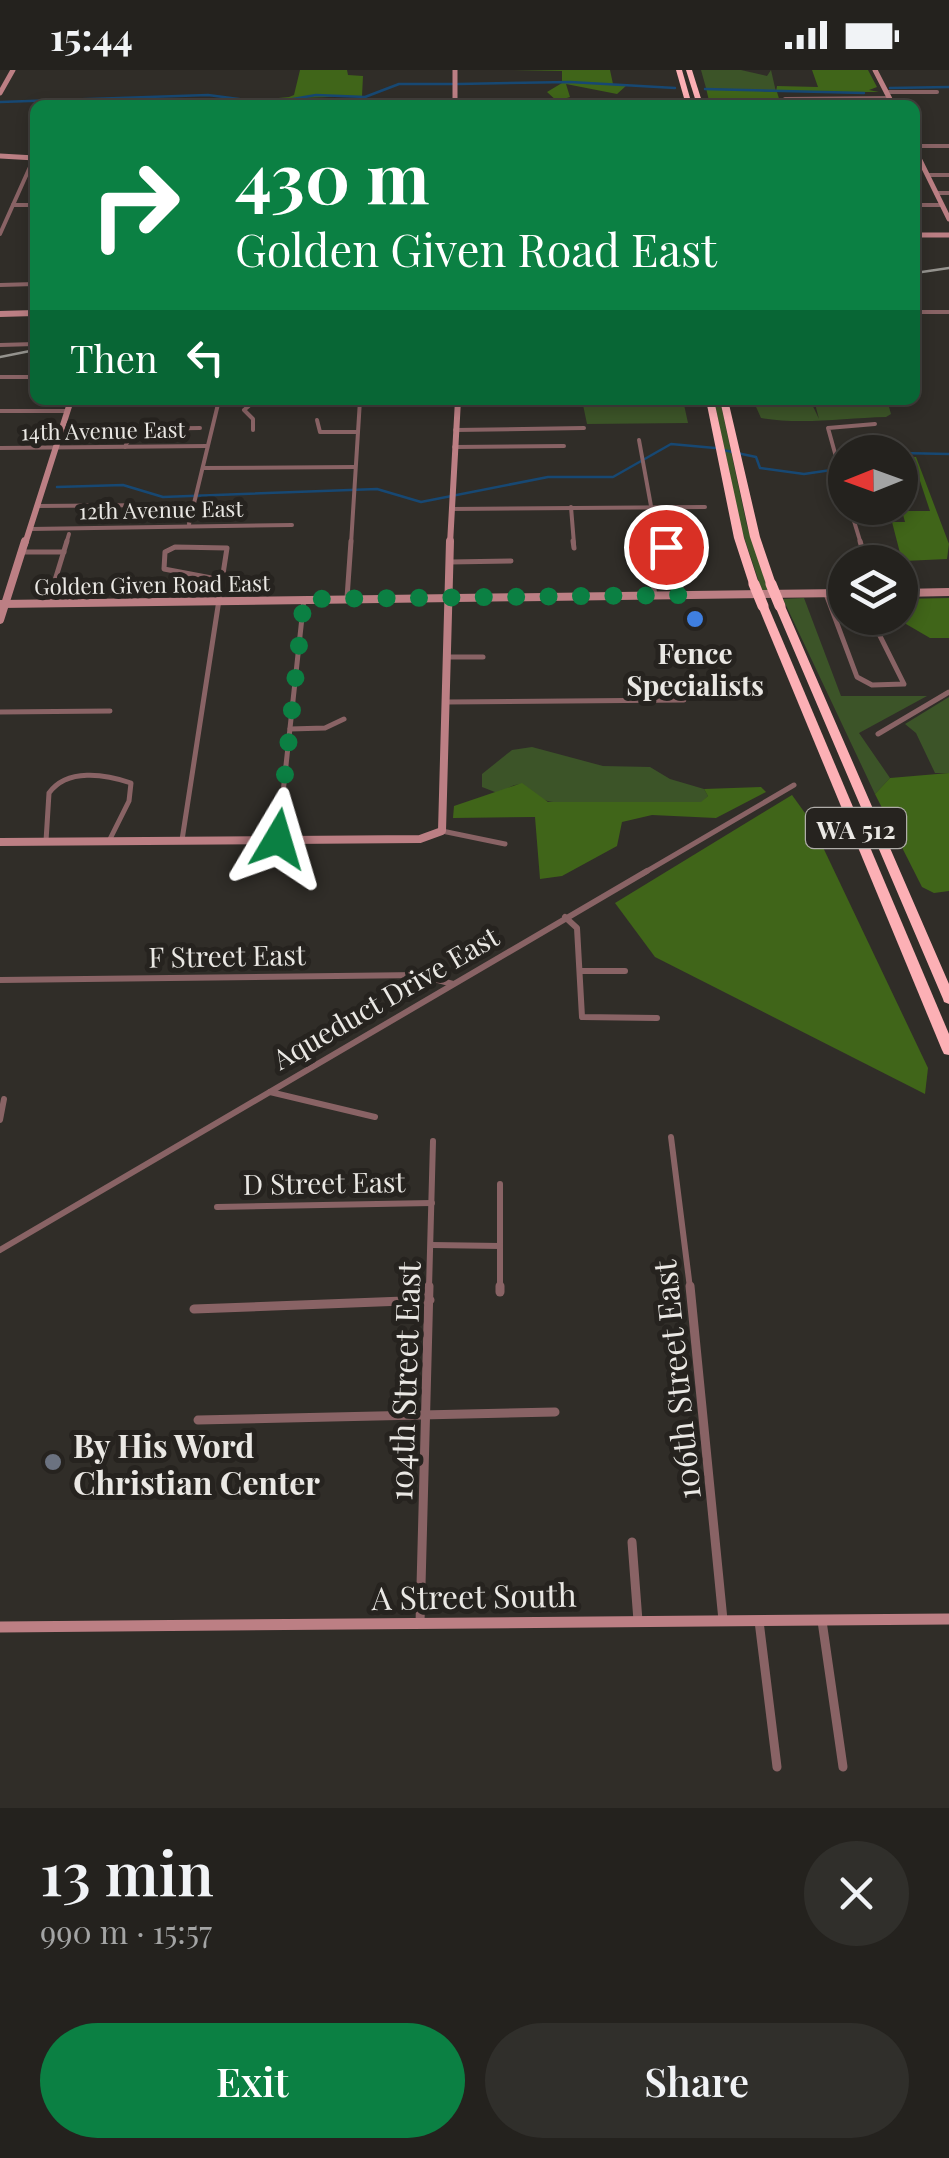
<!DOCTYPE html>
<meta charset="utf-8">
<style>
body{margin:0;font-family:"Playfair Display",serif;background:#302f2b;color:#f1f3f6;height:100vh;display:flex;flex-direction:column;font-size:38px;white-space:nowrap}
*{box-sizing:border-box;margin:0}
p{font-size:32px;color:#a3a4a4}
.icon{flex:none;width:55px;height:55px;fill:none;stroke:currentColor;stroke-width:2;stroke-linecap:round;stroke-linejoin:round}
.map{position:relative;height:1738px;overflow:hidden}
.drawer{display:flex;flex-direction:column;background:#24221e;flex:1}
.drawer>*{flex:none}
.hud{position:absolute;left:30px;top:30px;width:890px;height:305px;border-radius:15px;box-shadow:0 5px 15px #0003,0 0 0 2px #413f3c;background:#0b8043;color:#fff;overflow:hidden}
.needle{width:65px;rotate:269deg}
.fabs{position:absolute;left:828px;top:365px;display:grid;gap:20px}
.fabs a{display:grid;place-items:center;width:90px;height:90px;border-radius:50%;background:#24221e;box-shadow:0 5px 15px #0003,0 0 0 2px #413f3c;font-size:50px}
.pin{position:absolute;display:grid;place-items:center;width:85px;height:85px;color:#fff;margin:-42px;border:5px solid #fff;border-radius:50%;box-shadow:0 2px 10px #0007}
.me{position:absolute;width:110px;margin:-55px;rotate:7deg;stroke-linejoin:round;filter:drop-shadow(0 0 8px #0008)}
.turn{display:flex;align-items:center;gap:35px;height:210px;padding:0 40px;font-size:45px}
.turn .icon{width:130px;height:130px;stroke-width:2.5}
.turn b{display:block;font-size:70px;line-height:85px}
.then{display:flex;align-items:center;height:95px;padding:0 40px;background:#0003;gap:20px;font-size:38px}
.round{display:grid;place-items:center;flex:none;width:105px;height:105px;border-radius:52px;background:#302f2b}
.overview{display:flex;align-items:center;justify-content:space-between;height:170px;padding:0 40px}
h1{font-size:60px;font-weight:600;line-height:75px}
.action{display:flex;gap:20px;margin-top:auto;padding:20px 40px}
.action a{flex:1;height:115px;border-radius:60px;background:#0b8043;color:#fff;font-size:40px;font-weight:600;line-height:115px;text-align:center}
.action a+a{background:#302f2b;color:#f1f3f6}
.status{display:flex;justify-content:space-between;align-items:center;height:70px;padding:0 50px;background:#24221e;direction:ltr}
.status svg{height:28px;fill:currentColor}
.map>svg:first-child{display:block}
</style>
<div class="status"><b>15:44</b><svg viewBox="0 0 49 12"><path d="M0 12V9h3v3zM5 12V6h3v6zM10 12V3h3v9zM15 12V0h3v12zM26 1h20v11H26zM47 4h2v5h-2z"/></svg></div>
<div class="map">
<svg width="949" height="1738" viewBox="0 0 949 1738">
<rect width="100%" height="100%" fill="#302d28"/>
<g fill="#3c5428">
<path d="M 701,0 L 741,0 L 767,6 L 771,0 L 776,22 L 706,18 Z"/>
<path d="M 582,330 L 683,330 L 688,353 L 587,354 Z"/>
<path d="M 714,330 L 720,330 L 747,456 L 769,521 L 762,521 L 741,458 Z"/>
<path d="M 753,330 L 810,330 L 819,349 L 814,330 L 887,330 L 891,344 L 886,347 C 844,348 802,355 761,348 Z"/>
<path d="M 804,528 L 841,626 L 927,626 L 859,663 L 890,708 L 875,724 L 783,529 Z"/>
<path d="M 949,627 L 949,703 L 935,703 L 916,663 L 905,654 Z"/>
<path d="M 532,677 L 603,696 L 650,697 L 670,709 L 704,719 L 708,726 L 702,732 C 653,732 602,735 553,732 C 525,729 529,700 500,724 L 482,717 L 482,704 L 512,680 Z"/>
</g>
<g fill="#406519">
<path d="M 300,0 L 347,0 L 348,5 L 363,6 L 362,26 L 297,28 L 288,35 L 201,35 L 289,27 L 294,25 Z"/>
<path d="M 513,0 L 610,0 L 613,14 L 627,15 L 617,24 L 566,14 L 570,27 L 557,31 L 547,22 L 562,13 L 562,1 Z"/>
<path d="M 812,0 L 868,0 L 877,17 L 869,20 L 879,22 L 777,22 L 781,35 L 710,35 L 706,18 L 776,22 L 777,16 L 818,17 Z"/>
<path d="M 900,387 L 916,387 L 949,474 L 947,489 L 904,491 L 914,518 L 900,518 L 900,492 L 871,492 L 868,483 L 900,483 L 892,452 L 905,452 L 902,441 L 930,441 L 915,396 L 900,396 Z"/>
<path d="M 949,528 L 949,568 L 930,568 L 906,554 L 900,529 Z"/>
<path d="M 949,703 L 949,821 L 934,823 L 922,817 L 875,724 L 890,708 Z"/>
<path d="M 522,713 L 548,732 L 701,732 L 708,726 L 704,719 L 761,717 L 766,722 L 716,748 L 652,745 L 622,752 L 617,776 L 562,806 L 540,809 L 535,747 L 453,748 L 454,736 Z"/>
<path d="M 792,725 L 810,750 L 928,998 L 925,1024 L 655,887 L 615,833 Z"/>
</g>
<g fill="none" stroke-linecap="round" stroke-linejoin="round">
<g stroke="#174873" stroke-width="2.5">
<path d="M 458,14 L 570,12 L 675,18"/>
<path d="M 890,18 L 949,17"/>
<path d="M 705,19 L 864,23"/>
<path d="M 0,32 L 208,25 L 270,33 L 316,25 L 365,27 L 399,14 L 452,14"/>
<path d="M 723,380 L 756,387 L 760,398 L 804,404 L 845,398"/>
<path d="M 871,382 L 894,382"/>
<path d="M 900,383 L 949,384"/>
<path d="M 57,417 L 123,415 L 163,427 L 377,419 L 421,432 L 548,407 L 613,407 L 671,374 L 715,378"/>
</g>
<g stroke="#896365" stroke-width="4">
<path d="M 886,22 L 937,22"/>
<path d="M 785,29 L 889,28"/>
<path d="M 915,76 L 949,76"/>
<path d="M 928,105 L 949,105"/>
<path d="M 936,123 L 949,123"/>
<path d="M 13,135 L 35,135"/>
<path d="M 915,135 L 942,135"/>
<path d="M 0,164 L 34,88"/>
<path d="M 0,215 L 35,214"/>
<path d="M 915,242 L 949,242"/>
<path d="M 0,275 L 35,274"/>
<path d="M 0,307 L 35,307"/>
<path d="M 0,341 L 67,341"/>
<path d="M 317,350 L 320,362 L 357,362"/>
<path d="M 253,360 L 253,349 L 244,340 L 256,330"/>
<path d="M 455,360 L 584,358"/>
<path d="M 639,370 L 651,436"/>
<path d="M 125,377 L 133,359 L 200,358"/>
<path d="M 454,377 L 564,376"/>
<path d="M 0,378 L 207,376"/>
<path d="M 203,398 L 355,397"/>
<path d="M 845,419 L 828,358 L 875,354"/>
<path d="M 900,422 L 903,430"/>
<path d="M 37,436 L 160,435"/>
<path d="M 571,437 L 574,474"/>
<path d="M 850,438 L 861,474"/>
<path d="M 451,439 L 705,437"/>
<path d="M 189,454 L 219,330"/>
<path d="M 30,459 L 292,455"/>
<path d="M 66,474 L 69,464"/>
<path d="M 351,474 L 360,330"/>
</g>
<g stroke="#896365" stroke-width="5">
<path d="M 573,471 L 574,478"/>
<path d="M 860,471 L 866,492"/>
<path d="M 667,477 L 678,499 L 682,525"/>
<path d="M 22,482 L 64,482"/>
<path d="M 450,492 L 511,491"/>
<path d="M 649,493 L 655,525"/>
<path d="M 826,524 L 857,607 L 872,615 L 904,614 L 877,560 L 881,548"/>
<path d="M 347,528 L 351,471"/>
<path d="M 48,533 L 67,471"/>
<path d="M 448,587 L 483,587"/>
<path d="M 447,632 L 684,630"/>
<path d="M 0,642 L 110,641"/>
<path d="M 290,659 L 325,658 L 344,649"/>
<path d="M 878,664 L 949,622"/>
<path d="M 442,761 L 505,774"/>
<path d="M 278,769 L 304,529"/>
<path d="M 182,770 L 227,478 L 175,477 L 165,482 L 164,499 L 222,510"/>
<path d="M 46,771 L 49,723 C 67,698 105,704 131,713 L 129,731 L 109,771"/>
<path d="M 642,804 L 794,715"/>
</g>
<g stroke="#896365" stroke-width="6">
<path d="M 565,847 L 577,858 L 582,947 L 657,948"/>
<path d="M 580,901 L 625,901"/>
<path d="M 0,910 L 419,905 L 453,914"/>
<path d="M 270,1022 L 375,1047"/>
<path d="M 0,1050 L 4,1029"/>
<path d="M 671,1067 L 690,1218"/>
<path d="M 500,1114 L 500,1218"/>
<path d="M 217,1137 L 432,1133"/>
<path d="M 432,1175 L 500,1176"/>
<path d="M 0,1180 L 647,801"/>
<path d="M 429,1218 L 433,1071"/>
</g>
<g stroke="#896365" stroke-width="9">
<path d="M 500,1216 L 500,1222"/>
<path d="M 690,1216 L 723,1550"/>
<path d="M 194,1239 L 430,1230"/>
<path d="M 198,1350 L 555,1342"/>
<path d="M 632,1472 L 638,1551"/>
<path d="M 759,1551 L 777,1697"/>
<path d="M 822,1551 L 843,1697"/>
<path d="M 420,1553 L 429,1216"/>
</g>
<g stroke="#bc7f84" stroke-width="5">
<path d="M 455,0 L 455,35"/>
<path d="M 875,0 L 893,35"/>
<path d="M 0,23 L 13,0"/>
<path d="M 915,80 L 949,149"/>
<path d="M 0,86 L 35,88"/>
<path d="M 915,165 L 949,165"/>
</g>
<g stroke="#bc7f84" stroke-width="6">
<path d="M 0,244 L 35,243"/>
<path d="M 25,474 L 71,330"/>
<path d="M 450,474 L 458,330"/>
</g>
<g stroke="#bc7f84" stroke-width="8">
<path d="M 900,523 L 949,522"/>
<path d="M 0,534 L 845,523"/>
<path d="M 0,550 L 25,471"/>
<path d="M 0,772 L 420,769 L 442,761 L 450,471"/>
</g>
<path stroke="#bc7f84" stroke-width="11" d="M 0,1557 L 949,1549"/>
<g fill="#fcb0b5" fill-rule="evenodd">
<path d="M 676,0 L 682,0 L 692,35 L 686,35 Z"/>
<path d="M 686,0 L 692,0 L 703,35 L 697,35 Z"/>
<path d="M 706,330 L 714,330 L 744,468 L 759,514 L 757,516 L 754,517 L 749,514 L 734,468 Z"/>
<path d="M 720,330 L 728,330 L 760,467 L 776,514 L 774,516 L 771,517 L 766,514 L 750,467 Z"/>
<path d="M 763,533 L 768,536 L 949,964 L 949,985 L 944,984 L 942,980 L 758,536 Z"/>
<path d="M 780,533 L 785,536 L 949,914 L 949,934 L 944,932 L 943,929 L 775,536 Z"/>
</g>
<g stroke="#95938e" stroke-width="2.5">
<path d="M 915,203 L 949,198"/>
<path d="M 0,287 L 35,280"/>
</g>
<g stroke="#fcb0b5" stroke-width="11">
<path d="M 754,514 L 763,536"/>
<path d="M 771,514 L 780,536"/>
</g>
</g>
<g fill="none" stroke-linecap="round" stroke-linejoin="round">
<path stroke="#0b8043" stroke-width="18" stroke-dasharray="0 32.4" d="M 278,769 L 304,529 L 682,525 L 678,499 L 666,477"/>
</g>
<circle fill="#3f7fe0" stroke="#26231f" stroke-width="4" cx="695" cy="549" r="10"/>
<circle fill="#6b7280" stroke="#26231f" stroke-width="4" cx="53" cy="1392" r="10"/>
<g text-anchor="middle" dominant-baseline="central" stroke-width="10" stroke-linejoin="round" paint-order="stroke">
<g font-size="22" fill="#eae8e4" stroke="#26231f">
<text transform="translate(103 360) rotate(-1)">14th Avenue East</text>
<text transform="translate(161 439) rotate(-1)">12th Avenue East</text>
<text transform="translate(152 514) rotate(-1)">Golden Given Road East</text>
</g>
<rect fill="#26231f" stroke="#afada9" stroke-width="2.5" x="806" y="738" width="100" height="40" rx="8"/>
<g font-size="25" font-weight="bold" fill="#eae8e4">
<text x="856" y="758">WA 512</text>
</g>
<g font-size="28" font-weight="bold" fill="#eae8e4" stroke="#26231f">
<text x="695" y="582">Fence<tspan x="695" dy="32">Specialists</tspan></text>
</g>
<g font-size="28" fill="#eae8e4" stroke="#26231f">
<text transform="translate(227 885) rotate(-1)">F Street East</text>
<text transform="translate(385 927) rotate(-30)">Aqueduct Drive East</text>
<text transform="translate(324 1112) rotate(-1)">D Street East</text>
</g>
<g font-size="32" fill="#eae8e4" stroke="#26231f">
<text transform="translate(675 1310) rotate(-96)">106th Street East</text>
<text transform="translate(403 1311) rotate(-88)">104th Street East</text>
<text transform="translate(474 1525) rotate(-1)">A Street South</text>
</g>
<g font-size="32" font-weight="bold" fill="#eae8e4" stroke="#26231f" text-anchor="start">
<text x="73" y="1374">By His Word<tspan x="73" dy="37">Christian Center</tspan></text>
</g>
</g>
</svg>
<div class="fabs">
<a><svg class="needle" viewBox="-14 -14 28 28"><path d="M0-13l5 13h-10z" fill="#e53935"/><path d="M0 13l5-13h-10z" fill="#a3a4a4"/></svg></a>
<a><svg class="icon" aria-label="layers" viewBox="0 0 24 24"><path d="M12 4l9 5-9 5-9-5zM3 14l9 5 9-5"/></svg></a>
</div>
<div class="pin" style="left:666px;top:477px;background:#d93025"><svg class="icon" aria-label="arrive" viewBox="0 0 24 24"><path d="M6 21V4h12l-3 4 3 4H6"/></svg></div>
<svg class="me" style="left:278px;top:769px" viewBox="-20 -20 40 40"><path d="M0-17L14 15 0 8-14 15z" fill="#0b8043" stroke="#fff" stroke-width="4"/></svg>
<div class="hud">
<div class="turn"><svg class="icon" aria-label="right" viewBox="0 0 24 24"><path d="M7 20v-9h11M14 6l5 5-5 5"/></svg><div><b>430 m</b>Golden Given Road East</div></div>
<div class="then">Then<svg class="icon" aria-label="left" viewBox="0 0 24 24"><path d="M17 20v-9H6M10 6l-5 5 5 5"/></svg></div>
</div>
</div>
<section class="drawer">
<div class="overview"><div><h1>13 min</h1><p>990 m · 15:57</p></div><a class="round"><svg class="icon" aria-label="close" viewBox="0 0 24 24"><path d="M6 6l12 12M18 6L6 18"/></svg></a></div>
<div class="action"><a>Exit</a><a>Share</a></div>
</section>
